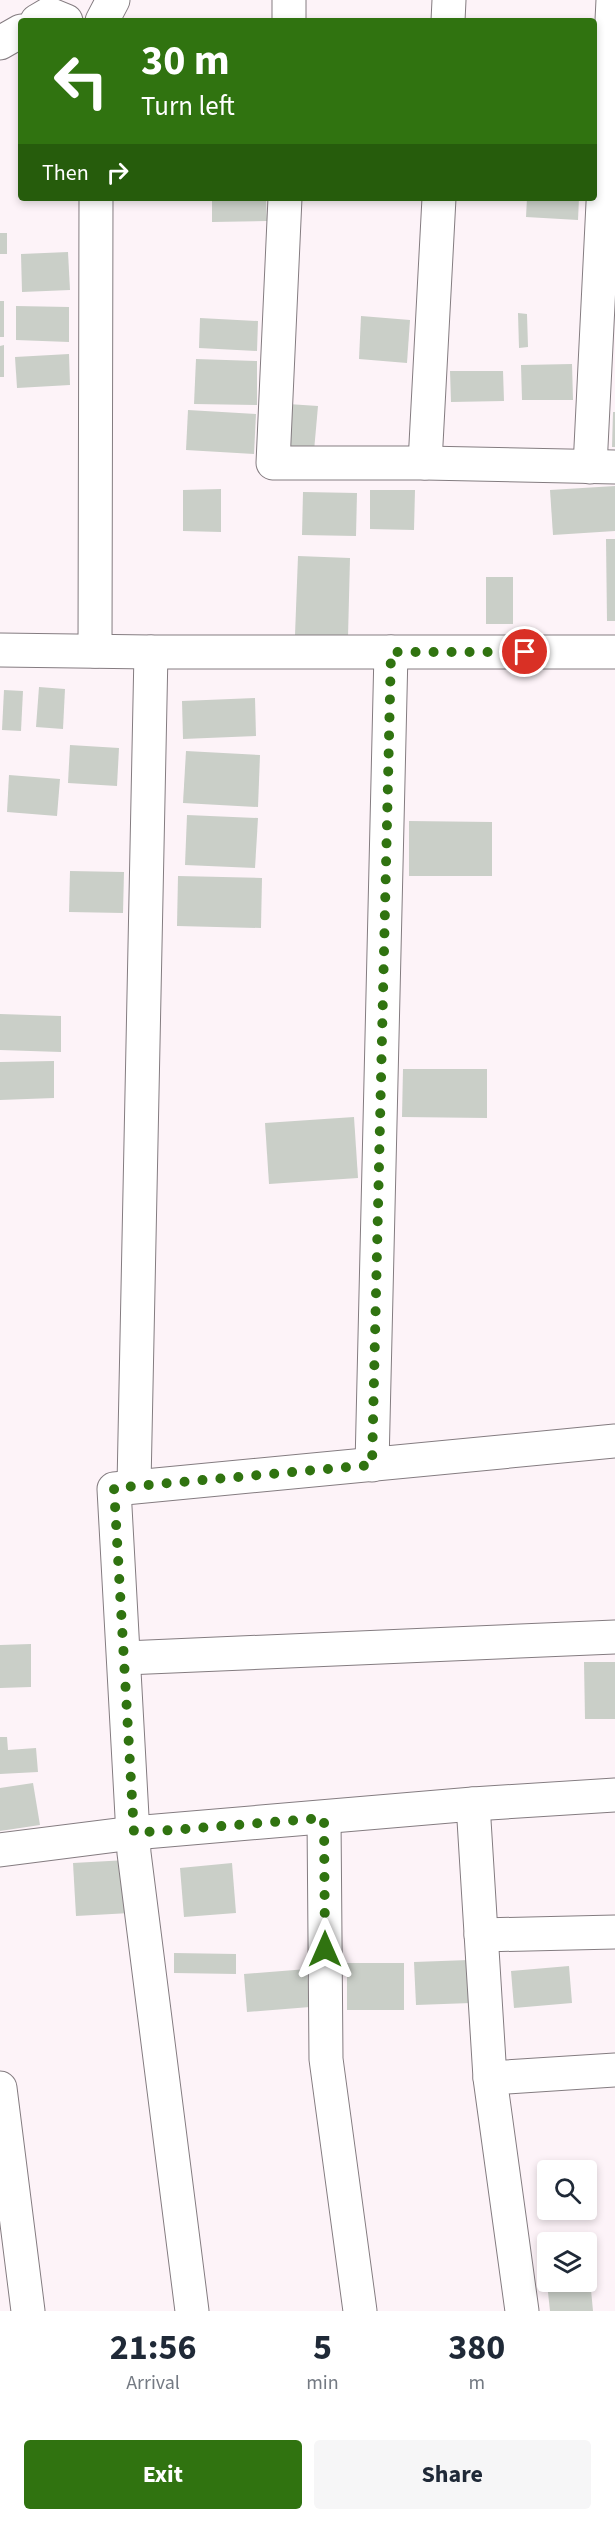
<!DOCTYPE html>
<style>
body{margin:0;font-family:"Source Sans 3",sans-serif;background:#f6f6f7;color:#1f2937;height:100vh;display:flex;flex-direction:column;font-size:22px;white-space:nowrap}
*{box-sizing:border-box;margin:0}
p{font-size:20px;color:#747a83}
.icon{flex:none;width:33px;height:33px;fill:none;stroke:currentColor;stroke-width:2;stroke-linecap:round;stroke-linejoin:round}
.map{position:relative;height:2311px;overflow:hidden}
.panel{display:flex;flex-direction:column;background:#fff;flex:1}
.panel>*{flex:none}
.banner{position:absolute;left:18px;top:18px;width:579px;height:183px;border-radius:6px;box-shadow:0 3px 9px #0003;background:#307310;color:#fff;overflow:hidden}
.buttons{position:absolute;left:537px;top:2160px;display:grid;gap:12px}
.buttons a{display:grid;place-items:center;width:60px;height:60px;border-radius:6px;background:#fff;box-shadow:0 3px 9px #0003;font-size:30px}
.pin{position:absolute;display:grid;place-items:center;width:51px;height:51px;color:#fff;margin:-26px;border:3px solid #fff;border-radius:50%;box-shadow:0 2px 6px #0007}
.me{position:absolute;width:66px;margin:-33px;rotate:0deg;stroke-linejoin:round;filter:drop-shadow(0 0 4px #0008)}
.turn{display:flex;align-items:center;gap:21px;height:126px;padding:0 24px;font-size:27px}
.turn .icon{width:78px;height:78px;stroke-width:2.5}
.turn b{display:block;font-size:42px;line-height:51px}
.then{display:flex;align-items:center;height:57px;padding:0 24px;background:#0003;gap:12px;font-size:22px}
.eta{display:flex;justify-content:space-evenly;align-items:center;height:102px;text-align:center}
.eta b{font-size:36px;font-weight:700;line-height:42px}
.primary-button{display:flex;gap:12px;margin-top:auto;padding:12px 24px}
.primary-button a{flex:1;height:69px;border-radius:6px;background:#307310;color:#fff;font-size:24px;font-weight:700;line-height:69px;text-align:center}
.primary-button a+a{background:#f6f6f7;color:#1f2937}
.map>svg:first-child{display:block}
</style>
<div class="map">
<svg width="615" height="2311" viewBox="0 0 615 2311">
<rect width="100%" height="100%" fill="#fdf3f8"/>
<g fill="#cacfc8">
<path d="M 212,198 L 266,198 L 267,221 L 212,222 Z"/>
<path d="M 527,198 L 579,198 L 578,220 L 526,217 Z"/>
<rect x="0" y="233" width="7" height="21"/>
<path d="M 68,252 L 70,290 L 22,292 L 21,254 Z"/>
<rect x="0" y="301" width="4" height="36"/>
<path d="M 16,306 L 69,307 L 69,342 L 16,340 Z"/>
<path d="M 518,313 L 527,314 L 528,347 L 519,348 Z"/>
<path d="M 361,316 L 410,320 L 407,363 L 359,359 Z"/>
<path d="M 200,318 L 258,321 L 257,351 L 199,348 Z"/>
<path d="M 4,345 L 4,377 L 0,377 L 0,346 Z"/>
<path d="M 69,354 L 70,385 L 17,388 L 15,357 Z"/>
<path d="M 196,359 L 257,361 L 257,405 L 194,404 Z"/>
<path d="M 572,364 L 573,400 L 522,400 L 521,365 Z"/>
<path d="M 450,371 L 503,371 L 504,401 L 451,402 Z"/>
<path d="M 288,404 L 318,406 L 314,451 L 284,449 Z"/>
<path d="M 188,410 L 256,414 L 254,454 L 186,450 Z"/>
<path d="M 613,412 L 615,412 L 615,447 L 612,447 Z"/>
<path d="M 615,486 L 615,531 L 553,535 L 550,490 Z"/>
<path d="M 221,489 L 221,532 L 183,531 L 183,490 Z"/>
<path d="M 370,490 L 415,490 L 414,530 L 370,529 Z"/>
<path d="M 303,492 L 357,493 L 356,536 L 302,535 Z"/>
<path d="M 606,539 L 615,539 L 615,621 L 607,621 Z"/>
<path d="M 298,556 L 350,558 L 348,637 L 295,635 Z"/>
<rect x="486" y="577" width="27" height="47"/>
<path d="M 39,687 L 65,689 L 63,729 L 36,727 Z"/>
<path d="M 4,690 L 23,691 L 21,731 L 2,730 Z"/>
<path d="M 255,698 L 256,736 L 183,739 L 182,701 Z"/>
<path d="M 70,745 L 119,748 L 117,786 L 68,783 Z"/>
<path d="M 186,751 L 260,755 L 258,807 L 183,803 Z"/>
<path d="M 9,775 L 60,779 L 57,816 L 7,812 Z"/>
<path d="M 187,815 L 258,818 L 255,868 L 185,865 Z"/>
<path d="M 409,821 L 492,822 L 492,876 L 409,876 Z"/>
<path d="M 70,871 L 124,872 L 123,913 L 69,912 Z"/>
<path d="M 178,876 L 262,878 L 261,928 L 177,926 Z"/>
<path d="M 0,1014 L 61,1016 L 61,1052 L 0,1050 Z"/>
<path d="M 54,1061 L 54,1098 L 0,1100 L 0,1062 Z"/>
<path d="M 403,1069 L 487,1069 L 487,1118 L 402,1117 Z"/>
<path d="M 354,1117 L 358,1178 L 269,1184 L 265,1123 Z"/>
<path d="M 31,1644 L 31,1687 L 0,1688 L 0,1645 Z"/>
<path d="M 584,1662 L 615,1662 L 615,1719 L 585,1719 Z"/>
<path d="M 0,1737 L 7,1737 L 8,1750 L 36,1748 L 38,1772 L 0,1774 Z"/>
<path d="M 33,1783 L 40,1825 L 0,1831 L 0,1788 Z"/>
<path d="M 127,1860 L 130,1913 L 76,1916 L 73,1863 Z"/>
<path d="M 232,1863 L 236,1913 L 184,1917 L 180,1868 Z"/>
<path d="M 174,1953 L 236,1954 L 236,1974 L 174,1973 Z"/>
<path d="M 469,1960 L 471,2003 L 416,2005 L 414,1962 Z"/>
<rect x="347" y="1963" width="57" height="47"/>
<path d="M 569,1966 L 572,2003 L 514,2008 L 511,1971 Z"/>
<path d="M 307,1969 L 310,2007 L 247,2012 L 244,1974 Z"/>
<path d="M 586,2279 L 590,2279 L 593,2311 L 550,2311 L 547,2283 L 586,2282 Z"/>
</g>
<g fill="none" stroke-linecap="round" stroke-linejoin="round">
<defs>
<g id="street">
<path d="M 289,0 L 289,21"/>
<path d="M 37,21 L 49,14 L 66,21"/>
<path d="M 102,21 L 113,0"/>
<path d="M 448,21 L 449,0"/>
<path d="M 0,43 L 21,31"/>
<path d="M 285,198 L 273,463 L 425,463 L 615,467"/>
<path d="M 425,463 L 439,198"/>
<path d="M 590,467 L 613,0"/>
<path d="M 0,650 L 151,652 L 615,652"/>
<path d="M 95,651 L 96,198"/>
<path d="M 372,1465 L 391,652"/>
<path d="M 134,1485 L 151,652"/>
<path d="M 125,1658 L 615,1637"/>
<path d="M 473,1804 L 490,2078 L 522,2311"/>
<path d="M 324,1818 L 326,2059 L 360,2311"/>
<path d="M 0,1850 L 133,1833 L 473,1804 L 615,1795"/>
<path d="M 481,1935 L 615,1932"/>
<path d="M 490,2078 L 615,2070"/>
<path d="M 0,2088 L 28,2311"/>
<path d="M 192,2311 L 134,1853 L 114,1489 L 615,1441"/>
</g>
</defs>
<use href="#street" stroke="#847c80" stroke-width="35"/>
<use href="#street" stroke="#fff" stroke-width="33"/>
</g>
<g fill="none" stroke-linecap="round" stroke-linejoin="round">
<path stroke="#307310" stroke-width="10" stroke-dasharray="0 18" d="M 325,1949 L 324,1818 L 134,1833 L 114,1488 L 372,1465 L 391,652 L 525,652"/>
</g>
</svg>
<div class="buttons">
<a><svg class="icon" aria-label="search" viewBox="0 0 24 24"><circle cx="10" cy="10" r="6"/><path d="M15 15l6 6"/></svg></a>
<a><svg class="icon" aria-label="layers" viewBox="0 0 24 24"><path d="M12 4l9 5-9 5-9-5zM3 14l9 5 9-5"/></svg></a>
</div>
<div class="pin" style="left:525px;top:652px;background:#d93025"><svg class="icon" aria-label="arrive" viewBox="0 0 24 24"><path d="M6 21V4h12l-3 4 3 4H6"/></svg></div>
<svg class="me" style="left:325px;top:1949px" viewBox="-20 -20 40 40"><path d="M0-17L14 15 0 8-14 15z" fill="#307310" stroke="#fff" stroke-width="4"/></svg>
<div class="banner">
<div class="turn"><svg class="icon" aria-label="left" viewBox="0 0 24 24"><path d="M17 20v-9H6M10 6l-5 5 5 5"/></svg><div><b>30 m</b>Turn left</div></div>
<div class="then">Then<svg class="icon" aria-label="right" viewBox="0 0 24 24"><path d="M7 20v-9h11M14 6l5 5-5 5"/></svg></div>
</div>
</div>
<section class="panel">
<div class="eta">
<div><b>21:56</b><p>Arrival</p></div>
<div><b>5</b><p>min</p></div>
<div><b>380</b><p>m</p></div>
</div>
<div class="primary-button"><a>Exit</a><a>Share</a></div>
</section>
